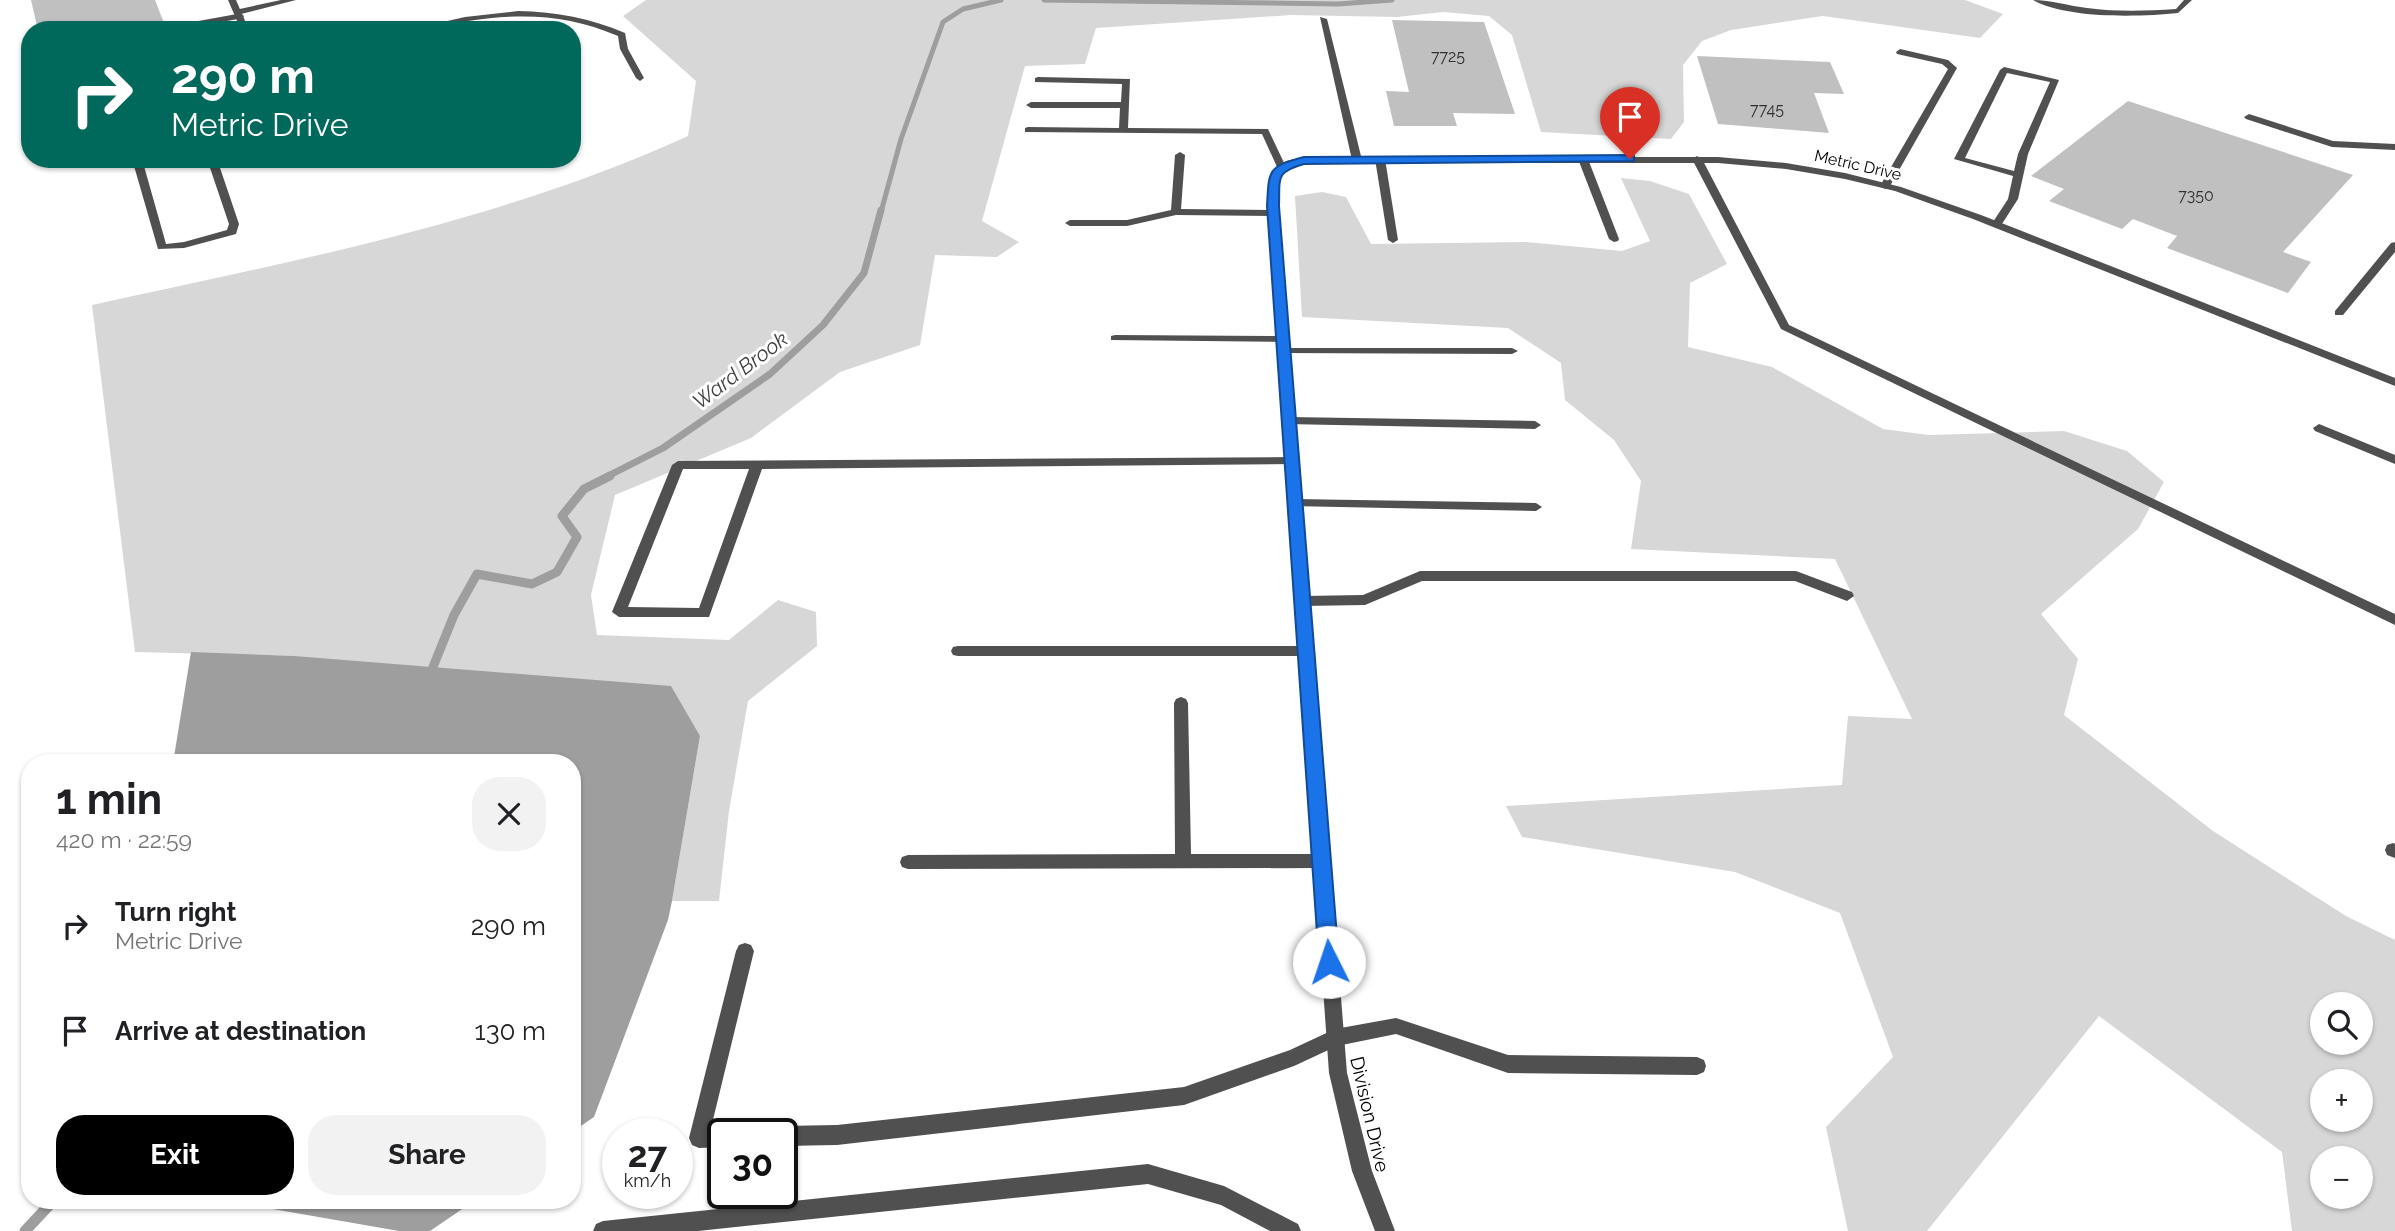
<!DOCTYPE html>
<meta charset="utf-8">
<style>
body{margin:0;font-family:Raleway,sans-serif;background:#f2f2f2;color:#202124;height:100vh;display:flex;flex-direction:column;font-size:26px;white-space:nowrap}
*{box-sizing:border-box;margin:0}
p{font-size:23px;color:#757577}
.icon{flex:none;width:38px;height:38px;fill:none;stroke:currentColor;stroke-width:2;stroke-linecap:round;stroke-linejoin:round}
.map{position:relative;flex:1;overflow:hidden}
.panel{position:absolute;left:21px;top:754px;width:560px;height:455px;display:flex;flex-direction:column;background:#fff;border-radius:28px;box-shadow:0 2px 5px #0004}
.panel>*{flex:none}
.top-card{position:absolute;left:21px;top:21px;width:560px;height:147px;border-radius:28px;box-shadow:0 2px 5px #0004;background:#00695c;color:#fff;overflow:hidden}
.controls{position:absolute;left:2310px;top:992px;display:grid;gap:14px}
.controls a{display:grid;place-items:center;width:63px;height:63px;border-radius:50%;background:#fff;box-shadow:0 2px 5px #0004;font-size:35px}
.speed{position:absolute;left:602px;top:1118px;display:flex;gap:14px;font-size:35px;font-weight:700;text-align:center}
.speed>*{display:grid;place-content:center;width:91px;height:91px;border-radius:50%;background:#fff;box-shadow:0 2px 5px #0004;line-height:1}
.speed small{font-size:18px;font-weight:400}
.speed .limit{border:4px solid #111;border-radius:10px;background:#fff;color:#111}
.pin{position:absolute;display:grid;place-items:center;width:60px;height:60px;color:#fff;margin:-72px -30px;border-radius:50% 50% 50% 0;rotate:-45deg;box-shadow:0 0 7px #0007}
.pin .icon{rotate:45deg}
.me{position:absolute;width:77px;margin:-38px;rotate:356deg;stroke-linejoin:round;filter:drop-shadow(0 0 5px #0008)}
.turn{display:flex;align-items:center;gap:24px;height:147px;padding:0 35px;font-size:32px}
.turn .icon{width:91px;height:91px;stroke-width:2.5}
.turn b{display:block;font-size:49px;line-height:60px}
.round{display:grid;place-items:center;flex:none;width:74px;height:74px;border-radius:28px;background:#f2f2f2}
.headline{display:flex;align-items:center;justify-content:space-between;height:119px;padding:0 35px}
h1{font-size:42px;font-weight:700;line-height:52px}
.action{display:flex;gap:14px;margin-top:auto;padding:14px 35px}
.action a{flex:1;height:80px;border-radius:28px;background:#000;color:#fff;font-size:28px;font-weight:700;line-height:80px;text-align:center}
.action a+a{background:#f2f2f2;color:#202124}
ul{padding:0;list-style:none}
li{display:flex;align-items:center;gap:21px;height:105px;padding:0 35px}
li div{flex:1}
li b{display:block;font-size:26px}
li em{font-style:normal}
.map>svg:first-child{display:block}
</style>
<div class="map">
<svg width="2395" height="1231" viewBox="0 0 2395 1231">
<rect width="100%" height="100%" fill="#fff"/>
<g fill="#d7d7d7" fill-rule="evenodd">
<path d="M 646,0 L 1965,0 L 2003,14 L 1980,38 L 1823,16 L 1731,30 L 1702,41 L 1683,65 L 1684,122 L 1671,139 L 1541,132 L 1512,35 L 1489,16 L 1443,12 L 1397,17 L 1291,15 L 1096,28 L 1085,64 L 1025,66 L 982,221 L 1019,242 L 997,257 L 935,255 L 920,345 L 840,372 L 751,438 L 615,495 L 591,595 L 597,635 L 729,640 L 778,600 L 816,612 L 817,646 L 748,701 L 729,811 L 719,901 L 672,901 L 700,736 L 294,656 L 135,652 L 92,305 C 293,261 500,222 688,136 L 696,81 L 623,16 Z"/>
<path d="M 1621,178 L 1650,181 L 1689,194 L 1727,264 L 1690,283 L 1688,347 L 1772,367 L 1883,429 L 1929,435 L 2064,431 L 2127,451 L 2164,482 L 2138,529 L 2041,614 L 2078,659 L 2064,715 L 2213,831 L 2346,916 L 2395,940 L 2395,1231 L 2292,1231 L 2282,1152 L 2099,1016 L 1927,1231 L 1848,1231 L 1826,1127 L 1893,1057 L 1840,913 L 1735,872 L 1522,837 L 1506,806 L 1842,785 L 1848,716 L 1912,719 L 1835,559 L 1631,549 L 1641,481 L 1614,440 L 1565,400 L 1561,363 L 1508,328 L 1302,317 L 1295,196 L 1322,192 L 1346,197 L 1371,244 L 1526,242 L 1622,251 L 1650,241 ZM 2322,1004 L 2361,1004 L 2361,1043 L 2322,1043 ZM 2322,1082 L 2361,1082 L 2361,1120 L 2322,1120 ZM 2322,1158 L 2361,1158 L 2361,1197 L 2322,1197 Z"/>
</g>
<g fill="#9e9e9e">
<path d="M 191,652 L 294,656 L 671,686 L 700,736 L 672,901 L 668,920 L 594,1117 L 572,1132 L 572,763 L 173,763 Z"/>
<path d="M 260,1201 L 260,1200 L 474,1201 L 430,1231 L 399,1231 L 261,1207 Z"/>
</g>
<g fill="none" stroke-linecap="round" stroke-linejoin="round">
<g stroke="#9e9e9e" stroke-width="5">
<path d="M 1044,0 L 1338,4 L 1392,0"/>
<path d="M 881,212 L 901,139 L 943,22 L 963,9 L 1001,0"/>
</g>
<path stroke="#9e9e9e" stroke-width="7" d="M 606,477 L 663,448 L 770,374 L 823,325 L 864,273 L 881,210"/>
<path stroke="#9e9e9e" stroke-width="9" d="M 433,667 L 454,615 L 477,574 L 532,584 L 557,572 L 577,537 L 562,516 L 584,489 L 610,476"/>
<path stroke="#9e9e9e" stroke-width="11" d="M 25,1231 L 54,1200"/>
</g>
<g fill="#c0c0c0">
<path d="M 31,0 L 155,0 L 166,28 L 38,30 Z"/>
<path d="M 1392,20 L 1484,22 L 1515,114 L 1453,113 L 1457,126 L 1394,126 L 1386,91 L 1409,92 Z"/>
<path d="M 1697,56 L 1830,62 L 1844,94 L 1814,93 L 1829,133 L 1718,124 Z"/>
<path d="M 2128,101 L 2353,175 L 2283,252 L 2311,262 L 2288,293 L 2167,248 L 2177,236 L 2133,219 L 2122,229 L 2049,201 L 2064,189 L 2031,176 Z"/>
</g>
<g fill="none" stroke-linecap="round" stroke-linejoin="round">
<g fill="#505050" fill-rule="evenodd">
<path d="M 281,0 L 296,0 L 241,14 L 244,16 L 243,18 L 200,26 L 199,30 L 191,30 L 193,22 L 237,14 L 234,12 L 235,10 Z"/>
<path d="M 2033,0 C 2051,0 2069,6 2087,8 C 2117,12 2146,11 2176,9 L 2184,0 L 2192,0 L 2178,13 C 2139,17 2067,19 2033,0 Z"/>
<path d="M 518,11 C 557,12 590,18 625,33 L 628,49 L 644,78 L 640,81 L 636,78 L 620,49 L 618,36 C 567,14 522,13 468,21 C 447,24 428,30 408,30 L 465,17 Z"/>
<path d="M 1320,17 L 1327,19 L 1362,160 L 1360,162 L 1352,160 Z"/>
<path d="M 1900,49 L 1948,60 L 1957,68 L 1890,186 L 1885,189 L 1880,186 L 1948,69 L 1942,64 L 1897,54 L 1896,52 Z"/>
<path d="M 2004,67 L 2059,80 L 2028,154 L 2018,199 L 2000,227 L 1996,228 L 1991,225 L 2008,199 L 2013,176 L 1954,159 L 2000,70 ZM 2007,73 L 2050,82 L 2018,154 L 2014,171 L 1965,158 Z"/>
<path d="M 1038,77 L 1130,79 L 1128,128 L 1268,129 L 1286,167 L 1278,169 L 1262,134 L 1025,132 L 1025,128 L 1028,127 L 1119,128 L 1120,108 L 1031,108 L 1026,105 L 1031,102 L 1121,102 L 1122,84 L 1035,82 L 1035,78 Z"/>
<path d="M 2249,114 L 2333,141 L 2395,144 L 2395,150 L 2332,147 L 2246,119 L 2244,117 Z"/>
<path d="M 1180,152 L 1185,155 L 1181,209 L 1274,210 L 1279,213 L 1274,216 L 1176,215 L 1127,226 L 1070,226 L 1065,223 L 1070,220 L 1127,220 L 1171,210 L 1175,155 Z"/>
<path d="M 1380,156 L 1385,159 L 1398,240 L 1393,243 L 1388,240 L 1375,159 Z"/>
<path d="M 1583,156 L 1588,159 L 1619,239 L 1618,241 L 1614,242 L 1609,239 L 1578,159 Z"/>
<path d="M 1697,156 L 1702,159 L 1789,325 L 2395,614 L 2395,625 L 1781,329 L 1692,159 Z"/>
<path d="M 132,159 L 142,159 L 166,244 L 184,242 L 227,230 L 229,224 L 207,159 L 217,159 L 239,224 L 236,234 L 184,248 L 158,249 Z"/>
<path d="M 2395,242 L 2395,252 L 2343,315 L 2335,315 L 2335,311 L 2391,243 Z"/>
<path d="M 1115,335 L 1283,336 L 1289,339 L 1283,342 L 1111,340 L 1111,336 Z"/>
<path d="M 1284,348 L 1512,348 L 1518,351 L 1512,354 L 1280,353 L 1280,349 Z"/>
<path d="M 1289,417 L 1535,421 L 1541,425 L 1535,429 L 1285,424 L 1283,421 Z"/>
<path d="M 2319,424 L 2395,455 L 2395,464 L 2315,431 L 2313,428 Z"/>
<path d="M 1292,457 L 1298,461 L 1296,464 L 762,469 L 709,617 L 619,617 L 612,612 L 672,465 L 678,461 ZM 683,469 L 749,469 L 699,608 L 628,607 Z"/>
<path d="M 1295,499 L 1536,503 L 1542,507 L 1536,511 L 1290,506 L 1289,503 L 1290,500 Z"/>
<path d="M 1420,571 L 1796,571 L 1852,592 L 1854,596 L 1847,601 L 1795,581 L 1422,581 L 1365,605 L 1303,606 L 1296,601 L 1303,596 L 1363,595 Z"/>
<path d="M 958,646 L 1306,646 L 1311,647 L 1313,651 L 1311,655 L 1306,656 L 958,656 L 953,655 L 951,651 L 953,647 Z"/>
<path d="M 1181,697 L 1186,699 L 1188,703 L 1191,854 L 1322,854 L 1328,856 L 1330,861 L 1328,866 L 1322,868 L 908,869 L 902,867 L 900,862 L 902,857 L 908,855 L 1175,854 L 1174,703 L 1176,699 Z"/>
<path d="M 2393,843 L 2395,844 L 2395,858 L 2387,855 L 2385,850 L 2387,845 Z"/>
<path d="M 745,943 L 751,945 L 754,951 L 711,1128 L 723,1127 L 730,1130 L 731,1134 L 723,1134 L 723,1147 L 699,1148 L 692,1145 L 689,1138 L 736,951 L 739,945 Z"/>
<path d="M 1396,1018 L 1508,1055 L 1697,1057 L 1704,1060 L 1706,1066 L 1704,1072 L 1697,1075 L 1508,1073 L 1396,1034 L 1337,1046 L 1294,1066 L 1184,1105 L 837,1145 L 782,1146 L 782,1134 L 773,1134 L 775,1129 L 782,1126 L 837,1125 L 1184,1087 L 1290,1050 L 1335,1029 Z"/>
<path d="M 1148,1164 L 1224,1186 L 1298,1224 L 1301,1231 L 1270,1231 L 1221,1205 L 1148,1184 L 698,1231 L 593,1231 L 596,1224 L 603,1221 Z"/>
</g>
<g fill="#505050" fill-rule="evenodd">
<path d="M 228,0 L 236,0 L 249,30 L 241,30 Z"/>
<path d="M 1317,157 L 1718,157 L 1786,163 L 1845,173 L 1901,187 L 1981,215 L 2395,378 L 2395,386 L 1973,219 L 1895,191 L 1845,179 L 1786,169 L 1718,163 L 1317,163 C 1281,165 1277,171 1278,206 L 1347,1073 L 1372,1171 L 1395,1231 L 1375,1231 L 1352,1171 L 1329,1073 L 1268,206 C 1267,164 1276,159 1317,157 Z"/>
</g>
</g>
<path fill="#1a73e8" stroke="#114b97" stroke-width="2" d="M 1630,155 L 1634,156 L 1634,161 L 1304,164 C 1275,172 1280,178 1279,206 L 1339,962 L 1336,969 L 1329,971 L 1322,969 L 1319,962 L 1267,206 C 1269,170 1267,167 1304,157 Z"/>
<g text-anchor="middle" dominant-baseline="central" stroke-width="6" stroke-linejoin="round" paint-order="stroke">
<g font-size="16" fill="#303030">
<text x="1448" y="56">7725</text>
<text x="1767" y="109">7745</text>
<text x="2196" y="195">7350</text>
</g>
<g font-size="16" fill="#000" stroke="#fff">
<text transform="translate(1858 165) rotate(13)">Metric Drive</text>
</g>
<g font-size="19" fill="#000" stroke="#fff">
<text transform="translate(1370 1114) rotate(77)">Division Drive</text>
</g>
<g font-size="21" font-style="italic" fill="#3f3f3f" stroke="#fff">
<text transform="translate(740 370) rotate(-37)">Ward Brook</text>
</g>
</g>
</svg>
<div class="controls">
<a><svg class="icon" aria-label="search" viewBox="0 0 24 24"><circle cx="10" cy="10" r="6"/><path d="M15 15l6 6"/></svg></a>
<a>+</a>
<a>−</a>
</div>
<div class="speed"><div>27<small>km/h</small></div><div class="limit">30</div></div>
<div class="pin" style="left:1630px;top:159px;background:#d93025"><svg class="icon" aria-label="arrive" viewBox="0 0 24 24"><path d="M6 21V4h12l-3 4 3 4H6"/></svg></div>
<svg class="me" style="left:1329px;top:962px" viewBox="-20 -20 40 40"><circle r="19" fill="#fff"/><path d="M0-13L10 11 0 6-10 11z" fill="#1a73e8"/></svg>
<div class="top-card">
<div class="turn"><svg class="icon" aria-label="right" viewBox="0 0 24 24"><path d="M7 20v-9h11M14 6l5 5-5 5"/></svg><div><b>290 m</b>Metric Drive</div></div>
</div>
<section class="panel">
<div class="headline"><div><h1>1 min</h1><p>420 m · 22:59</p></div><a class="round"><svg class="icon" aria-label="close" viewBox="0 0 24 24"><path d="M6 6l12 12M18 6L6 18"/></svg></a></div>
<ul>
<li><svg class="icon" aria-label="right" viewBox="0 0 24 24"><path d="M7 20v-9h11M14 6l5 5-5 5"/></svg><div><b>Turn right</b><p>Metric Drive</p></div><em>290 m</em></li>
<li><svg class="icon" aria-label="arrive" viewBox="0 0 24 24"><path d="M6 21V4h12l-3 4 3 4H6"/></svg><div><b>Arrive at destination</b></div><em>130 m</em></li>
</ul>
<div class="action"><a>Exit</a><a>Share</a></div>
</section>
</div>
